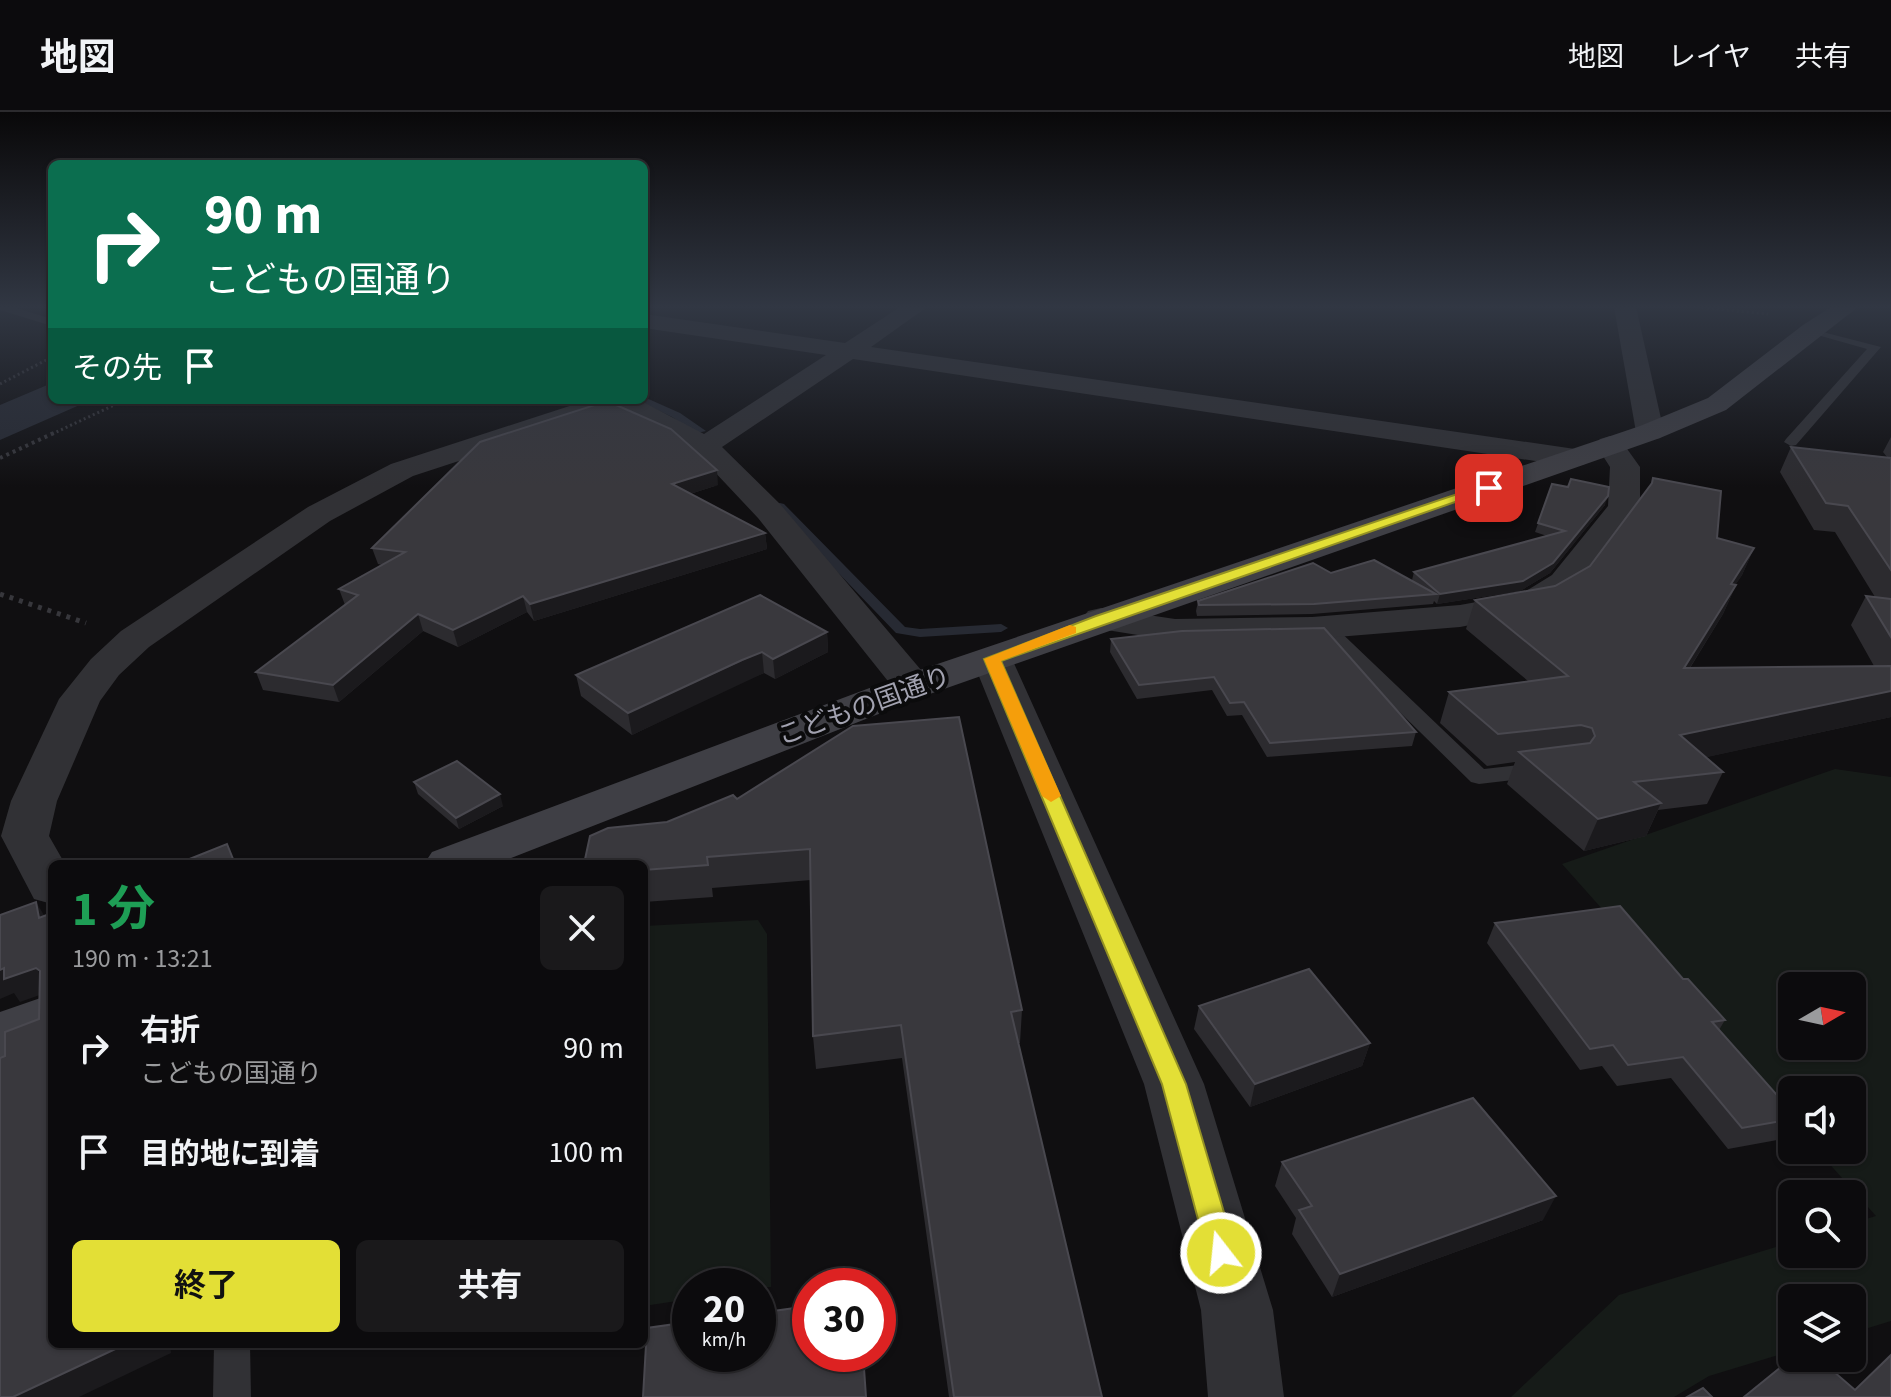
<!DOCTYPE html>
<html lang="ja">
<meta charset="utf-8">
<style>
body{margin:0;font-family:"Source Sans 3","Noto Sans JP",sans-serif;background:#1a191b;color:#f1f3f6;height:100vh;display:flex;flex-direction:column;font-size:30px;white-space:nowrap}
*{box-sizing:border-box;margin:0}
p{font-size:26px;color:#9a9b9d}
.icon{flex:none;width:44px;height:44px;fill:none;stroke:currentColor;stroke-width:2;stroke-linecap:round;stroke-linejoin:round}
.map{position:relative;flex:1;overflow:hidden}
.details{position:absolute;left:48px;top:748px;width:600px;height:488px;display:flex;flex-direction:column;background:#0c0b0d;border-radius:12px;box-shadow:0 2px 6px #0004,0 0 0 2px #2c2b2e}
.details>*{flex:none}
.banner{position:absolute;left:48px;top:48px;width:600px;height:244px;border-radius:12px;box-shadow:0 2px 6px #0004,0 0 0 2px #2c2b2e;background:#0b6e4f;color:#fff;overflow:hidden}
.needle{width:52px;rotate:81deg}
.tools{position:absolute;left:1778px;top:860px;display:grid;gap:16px}
.tools a{display:grid;place-items:center;width:88px;height:88px;border-radius:12px;background:#0c0b0d;box-shadow:0 2px 6px #0004,0 0 0 2px #2c2b2e;font-size:40px}
.speed{position:absolute;left:672px;top:1156px;display:flex;gap:16px;font-size:40px;font-weight:700;text-align:center}
.speed>*{display:grid;place-content:center;width:104px;height:104px;border-radius:50%;background:#0c0b0d;box-shadow:0 2px 6px #0004,0 0 0 2px #2c2b2e;line-height:1}
.speed small{font-size:20px;font-weight:400}
.speed .limit{border:12px solid #d22;background:#fff;color:#111}
.pin{position:absolute;display:grid;place-items:center;width:68px;height:68px;color:#fff;margin:-34px;border-radius:16px;box-shadow:0 4px 12px #0006}
.me{position:absolute;width:88px;margin:-44px;rotate:344deg;stroke-linejoin:round;filter:drop-shadow(0 0 6px #0008)}
.turn{display:flex;align-items:center;gap:28px;height:168px;padding:0 24px;font-size:36px}
.turn .icon{width:104px;height:104px;stroke-width:2.5}
.turn b{display:block;font-size:56px;line-height:68px}
.then{display:flex;align-items:center;height:76px;padding:0 24px;background:#0003;gap:16px;font-size:30px}
.round{display:grid;place-items:center;flex:none;width:84px;height:84px;border-radius:12px;background:#1a191b}
.headline{display:flex;align-items:center;justify-content:space-between;height:136px;padding:0 24px}
h1{font-size:48px;font-weight:700;line-height:60px;color:#1e9e55}
.action{display:flex;gap:16px;margin-top:auto;padding:16px 24px}
.action a{flex:1;height:92px;border-radius:12px;background:#e3df36;color:#111;font-size:32px;font-weight:700;line-height:92px;text-align:center}
.action a+a{background:#1a191b;color:#f1f3f6}
ul{padding:0;list-style:none}
li{display:flex;align-items:center;gap:24px;height:104px;padding:0 24px}
li div{flex:1}
li b{display:block;font-size:30px}
li em{font-style:normal}
header{display:flex;align-items:center;gap:48px;box-sizing:border-box;height:112px;padding:0 40px;background:#0c0b0d;border-bottom:2px solid #2c2b2e}
header strong{font-size:38px}
nav{display:flex;gap:44px;margin-inline-start:auto;font-size:28px}
.map>svg:first-child{display:block}
</style>
<header>
<strong>地図</strong>
<nav><a>地図</a><a>レイヤ</a><a>共有</a></nav>
</header>
<div class="map">
<svg width="1891" height="1285" viewBox="0 0 1891 1285">
<rect width="100%" height="100%" fill="#100f11"/>
<g fill="#161b18" fill-rule="evenodd">
<path d="M 1835,657 L 1891,665 L 1891,1209 L 1852,1221 L 1852,1186 L 1792,1186 L 1792,1239 L 1709,1264 L 1674,1285 L 1511,1285 L 1619,1183 L 1792,1130 L 1792,1142 L 1852,1142 L 1852,1111 L 1876,1104 L 1817,1038 L 1852,1038 L 1852,978 L 1792,978 L 1792,1010 L 1562,752 ZM 1792,874 L 1852,874 L 1852,934 L 1792,934 Z"/>
<path d="M 758,808 L 767,822 L 771,1175 L 690,1174 L 690,1187 L 644,1194 L 644,814 Z"/>
</g>
<path fill="#272a33" d="M 52,271 L 52,288 L 91,288 L 0,328 L 0,293 Z"/>
<g fill="none" stroke-linecap="round" stroke-linejoin="round">
<g fill="#272a33" fill-rule="evenodd">
<path d="M 644,285 L 680,301 L 706,319 L 697,321 L 672,305 L 641,290 L 639,288 L 644,288 Z"/>
<path d="M 780,391 L 784,392 L 905,515 L 920,517 L 1001,512 L 1008,516 L 1001,520 L 920,525 L 896,521 L 776,396 L 776,392 Z"/>
</g>
<g stroke="#37373c" stroke-width="3" stroke-dasharray="2 3" stroke-linecap="butt">
<path d="M 1697,195 L 1768,202"/>
<path d="M 0,272 L 52,245"/>
<path d="M 52,322 L 125,288"/>
</g>
<path stroke="#37373c" stroke-width="4" stroke-dasharray="3 4" stroke-linecap="butt" d="M 0,346 L 56,320"/>
<path stroke="#37373c" stroke-width="5" stroke-dasharray="4 6" stroke-linecap="butt" d="M 0,482 L 86,511"/>
<g fill="#313135" fill-rule="evenodd">
<path d="M 0,195 L 13,195 L 52,207 L 52,214 L 0,198 Z"/>
<path d="M 1807,216 L 1881,235 L 1796,333 L 1791,334 L 1784,330 L 1786,327 L 1867,237 L 1807,220 Z"/>
<path d="M 1324,509 L 1331,511 L 1484,657 L 1538,651 L 1546,653 L 1549,658 L 1546,663 L 1538,665 L 1479,672 L 1471,670 L 1317,519 L 1315,515 L 1317,511 Z"/>
<path d="M 214,1232 L 250,1232 L 251,1285 L 213,1285 Z"/>
</g>
<g fill="#313135" fill-rule="evenodd">
<path d="M 900,195 L 927,195 L 871,235 L 1575,337 L 1585,340 L 1590,346 L 1585,352 L 1575,355 L 853,247 L 722,335 L 780,392 L 927,565 L 933,574 L 927,583 L 913,586 L 899,583 L 758,406 L 711,356 L 657,316 L 611,299 L 413,364 L 330,409 L 149,535 L 119,563 L 100,589 L 57,689 L 49,724 L 65,752 L 52,752 L 52,792 L 34,787 L 1,724 L 11,689 L 59,587 L 91,547 L 121,519 L 308,395 L 391,352 L 588,288 L 645,291 L 704,322 L 826,243 L 644,216 L 644,202 L 845,231 Z"/>
<path d="M 1614,195 L 1636,195 L 1664,320 L 1660,326 L 1650,328 L 1640,326 L 1636,320 Z"/>
<path d="M 1610,324 L 1620,327 L 1640,355 L 1640,395 L 1578,479 L 1545,499 L 1460,515 L 1312,527 L 1175,529 L 1088,515 L 1082,507 L 1088,499 L 1101,496 L 1175,507 L 1312,505 L 1460,493 L 1521,482 L 1552,463 L 1608,394 L 1610,355 L 1596,333 L 1600,327 Z"/>
<path d="M 992,535 L 1006,539 L 1012,547 L 1204,972 L 1273,1198 L 1284,1285 L 1208,1285 L 1201,1198 L 1144,972 L 972,547 L 978,539 Z"/>
</g>
<g fill="#3f3f45" fill-rule="evenodd">
<path d="M 1831,195 L 1858,195 L 1726,298 L 1660,326 L 927,583 L 496,752 L 424,752 L 432,740 L 899,565 L 1640,314 L 1708,286 L 1803,213 Z"/>
<path d="M 52,882 L 52,928 L 0,947 L 0,900 Z"/>
</g>
</g>
<g fill="#2c2b2f">
<path d="M 1891,325 L 1891,605 L 1706,645 L 1723,660 L 1707,692 L 1658,698 L 1646,724 L 1584,739 L 1507,672 L 1515,650 L 1487,654 L 1440,611 L 1449,580 L 1528,569 L 1466,517 L 1475,488 L 1555,474 L 1590,454 L 1650,375 L 1653,366 L 1717,426 L 1754,436 L 1742,463 L 1735,473 L 1736,473 L 1723,502 L 1690,556 L 1874,554 L 1851,513 L 1866,484 L 1875,485 L 1835,420 L 1814,418 L 1780,360 L 1791,335 L 1887,345 L 1883,340 Z"/>
<path d="M 1552,372 L 1605,393 L 1550,461 L 1520,479 L 1437,492 L 1434,489 L 1433,492 L 1312,502 L 1197,504 L 1196,499 L 1198,489 L 1331,461 L 1412,468 L 1414,460 L 1547,424 L 1535,420 Z"/>
<path d="M 718,373 L 690,382 L 765,421 L 767,437 L 534,509 L 527,500 L 458,535 L 423,519 L 339,590 L 263,578 L 256,560 L 345,493 L 339,477 L 382,453 L 378,452 L 372,436 Z"/>
<path d="M 827,520 L 828,540 L 775,567 L 764,561 L 744,569 L 632,623 L 581,584 L 576,563 Z"/>
<path d="M 1111,527 L 1416,620 L 1412,634 L 1267,645 L 1242,603 L 1227,604 L 1212,578 L 1137,587 L 1110,540 Z"/>
<path d="M 853,614 L 1022,898 L 1020,931 L 1018,931 L 1102,1285 L 949,1285 L 902,946 L 816,957 L 813,924 L 811,768 L 712,776 L 713,785 L 644,790 L 644,752 L 667,710 L 737,687 Z"/>
<path d="M 414,670 L 503,694 L 459,717 L 418,682 Z"/>
<path d="M 1495,811 L 1683,867 L 1725,908 L 1719,918 L 1792,1000 L 1792,1014 L 1783,1027 L 1728,1037 L 1671,966 L 1617,974 L 1602,954 L 1580,958 L 1487,831 Z"/>
<path d="M 1199,894 L 1370,931 L 1362,954 L 1250,995 L 1194,917 Z"/>
<path d="M 1282,1050 L 1543,1108 L 1332,1185 L 1292,1122 L 1296,1106 L 1275,1074 Z"/>
</g>
<g fill="#1b1a1d">
<path d="M 717,358 L 718,373 L 674,387 L 672,372 Z"/>
<path d="M 1608,384 L 1605,393 L 1550,461 L 1520,479 L 1437,492 L 1440,482 L 1523,469 Z"/>
<path d="M 765,421 L 767,437 L 534,509 L 530,492 Z"/>
<path d="M 1754,436 L 1742,463 L 1718,500 L 1731,472 Z"/>
<path d="M 1736,473 L 1723,502 L 1671,586 L 1684,556 Z"/>
<path d="M 523,484 L 527,500 L 458,535 L 453,518 Z"/>
<path d="M 418,502 L 423,519 L 339,590 L 333,573 Z"/>
<path d="M 827,520 L 828,540 L 775,567 L 773,547 Z"/>
<path d="M 762,540 L 764,561 L 632,623 L 628,601 Z"/>
<path d="M 1891,579 L 1891,605 L 1666,654 L 1680,623 Z"/>
<path d="M 500,682 L 503,694 L 459,717 L 456,706 Z"/>
<path d="M 1661,691 L 1646,724 L 1584,739 L 1598,707 Z"/>
<path d="M 36,790 L 50,813 L 39,806 Z"/>
<path d="M 4,856 L 36,856 L 51,879 L 20,890 L 14,881 L 0,887 L 0,858 Z"/>
<path d="M 1370,931 L 1362,954 L 1250,995 L 1255,972 Z"/>
<path d="M 1556,1084 L 1543,1108 L 1332,1185 L 1340,1162 Z"/>
<path d="M 126,1232 L 170,1232 L 171,1241 L 79,1285 L 13,1285 Z"/>
</g>
<g fill="#39383d" stroke="#49484f" stroke-width="2">
<path d="M 607,289 L 671,317 L 717,358 L 672,372 L 765,421 L 530,492 L 523,484 L 453,518 L 418,502 L 333,573 L 256,560 L 358,483 L 339,477 L 405,440 L 372,436 L 480,330 Z"/>
<path d="M 1791,335 L 1891,346 L 1891,458 L 1848,394 L 1826,391 Z"/>
<path d="M 1653,366 L 1721,379 L 1717,426 L 1754,436 L 1731,472 L 1736,473 L 1684,556 L 1891,554 L 1891,579 L 1680,623 L 1723,660 L 1634,670 L 1661,691 L 1598,707 L 1519,640 L 1590,631 L 1595,624 L 1592,616 L 1581,613 L 1498,622 L 1449,580 L 1568,564 L 1475,488 L 1555,474 L 1590,454 L 1652,371 Z"/>
<path d="M 1571,367 L 1609,375 L 1608,384 L 1553,451 L 1523,469 L 1440,482 L 1414,460 L 1565,419 L 1538,411 L 1552,372 L 1568,375 Z"/>
<path d="M 1374,448 L 1436,482 L 1314,492 L 1199,493 L 1198,489 L 1313,451 L 1331,461 Z"/>
<path d="M 760,483 L 827,520 L 773,547 L 762,540 L 742,548 L 628,601 L 576,563 Z"/>
<path d="M 1866,484 L 1891,487 L 1891,525 Z"/>
<path d="M 1324,516 L 1416,620 L 1270,631 L 1244,590 L 1230,591 L 1214,565 L 1139,573 L 1111,527 L 1182,519 Z"/>
<path d="M 959,605 L 1022,898 L 1011,900 L 1102,1285 L 954,1285 L 901,913 L 813,924 L 810,737 L 707,745 L 708,753 L 644,758 L 644,752 L 584,752 L 590,724 L 608,716 L 667,710 L 733,683 L 737,687 L 853,614 Z"/>
<path d="M 457,649 L 500,682 L 456,706 L 414,670 Z"/>
<path d="M 227,732 L 235,752 L 177,752 Z"/>
<path d="M 36,790 L 39,806 L 52,801 L 52,1232 L 126,1232 L 13,1285 L 0,1285 L 0,946 L 5,944 L 5,920 L 39,907 L 40,859 L 36,856 L 4,867 L 4,856 L 0,858 L 0,803 Z"/>
<path d="M 1620,794 L 1683,867 L 1688,867 L 1725,908 L 1712,910 L 1792,1000 L 1792,1007 L 1742,1016 L 1683,945 L 1628,953 L 1613,933 L 1590,937 L 1495,811 Z"/>
<path d="M 1309,857 L 1370,931 L 1255,972 L 1199,894 Z"/>
<path d="M 1473,986 L 1556,1084 L 1340,1162 L 1299,1098 L 1312,1094 L 1282,1050 Z"/>
<path d="M 810,1194 L 810,1242 L 863,1242 L 866,1285 L 643,1285 L 647,1216 L 690,1210 L 690,1242 L 758,1242 L 758,1201 Z"/>
<path d="M 1891,1243 L 1891,1285 L 1744,1285 L 1792,1246 L 1818,1246 L 1855,1278 Z"/>
<path d="M 1703,1276 L 1712,1285 L 1687,1285 Z"/>
</g>
<linearGradient id="sky" x2="0" y2="1"><stop stop-color="#090809"/><stop offset="0.52" stop-color="#313743"/><stop offset="1" stop-color="#313743" stop-opacity="0"/></linearGradient>
<rect width="1891" height="375" fill="url(#sky)"/>
<path fill="#e3df36" stroke="#949123" stroke-width="2" d="M 1484,373 L 1495,376 L 1001,549 L 1186,972 L 1236,1141 L 1231,1151 L 1221,1154 L 1211,1151 L 1207,1141 L 1162,972 L 984,547 L 1096,504 Z"/>
<path fill="#f59e0b" d="M 1070,513 L 1076,515 L 1076,521 L 1001,549 L 1061,684 L 1051,690 L 1042,684 L 984,547 Z"/>
<g text-anchor="middle" dominant-baseline="central" stroke-width="8" stroke-linejoin="round" paint-order="stroke">
<g font-size="26" fill="#a2a2b0" stroke="#0b0b0c">
<text transform="translate(864 594) rotate(-20)">こどもの国通り</text>
</g>
</g>
</svg>
<div class="tools">
<a><svg class="needle" viewBox="-14 -14 28 28"><path d="M0-13l5 13h-10z" fill="#e53935"/><path d="M0 13l5-13h-10z" fill="#9a9b9d"/></svg></a>
<a><svg class="icon" aria-label="sound" viewBox="0 0 24 24"><path d="M4 9h4l5-4v14l-5-4H4zM17 9q2 3 0 6"/></svg></a>
<a><svg class="icon" aria-label="search" viewBox="0 0 24 24"><circle cx="10" cy="10" r="6"/><path d="M15 15l6 6"/></svg></a>
<a><svg class="icon" aria-label="layers" viewBox="0 0 24 24"><path d="M12 4l9 5-9 5-9-5zM3 14l9 5 9-5"/></svg></a>
</div>
<div class="speed"><div>20<small>km/h</small></div><div class="limit">30</div></div>
<div class="pin" style="left:1489px;top:376px;background:#d93025"><svg class="icon" aria-label="arrive" viewBox="0 0 24 24"><path d="M6 21V4h12l-3 4 3 4H6"/></svg></div>
<svg class="me" style="left:1221px;top:1141px" viewBox="-20 -20 40 40"><circle r="17" fill="#e3df36" stroke="#fff" stroke-width="3"/><path d="M0-11L8 9 0 5-8 9z" fill="#fff"/></svg>
<div class="banner">
<div class="turn"><svg class="icon" aria-label="right" viewBox="0 0 24 24"><path d="M7 20v-9h11M14 6l5 5-5 5"/></svg><div><b>90 m</b>こどもの国通り</div></div>
<div class="then">その先<svg class="icon" aria-label="arrive" viewBox="0 0 24 24"><path d="M6 21V4h12l-3 4 3 4H6"/></svg></div>
</div>
<section class="details">
<div class="headline"><div><h1>1 分</h1><p>190 m · 13:21</p></div><a class="round"><svg class="icon" aria-label="close" viewBox="0 0 24 24"><path d="M6 6l12 12M18 6L6 18"/></svg></a></div>
<ul>
<li><svg class="icon" aria-label="right" viewBox="0 0 24 24"><path d="M7 20v-9h11M14 6l5 5-5 5"/></svg><div><b>右折</b><p>こどもの国通り</p></div><em>90 m</em></li>
<li><svg class="icon" aria-label="arrive" viewBox="0 0 24 24"><path d="M6 21V4h12l-3 4 3 4H6"/></svg><div><b>目的地に到着</b></div><em>100 m</em></li>
</ul>
<div class="action"><a>終了</a><a>共有</a></div>
</section>
</div>
